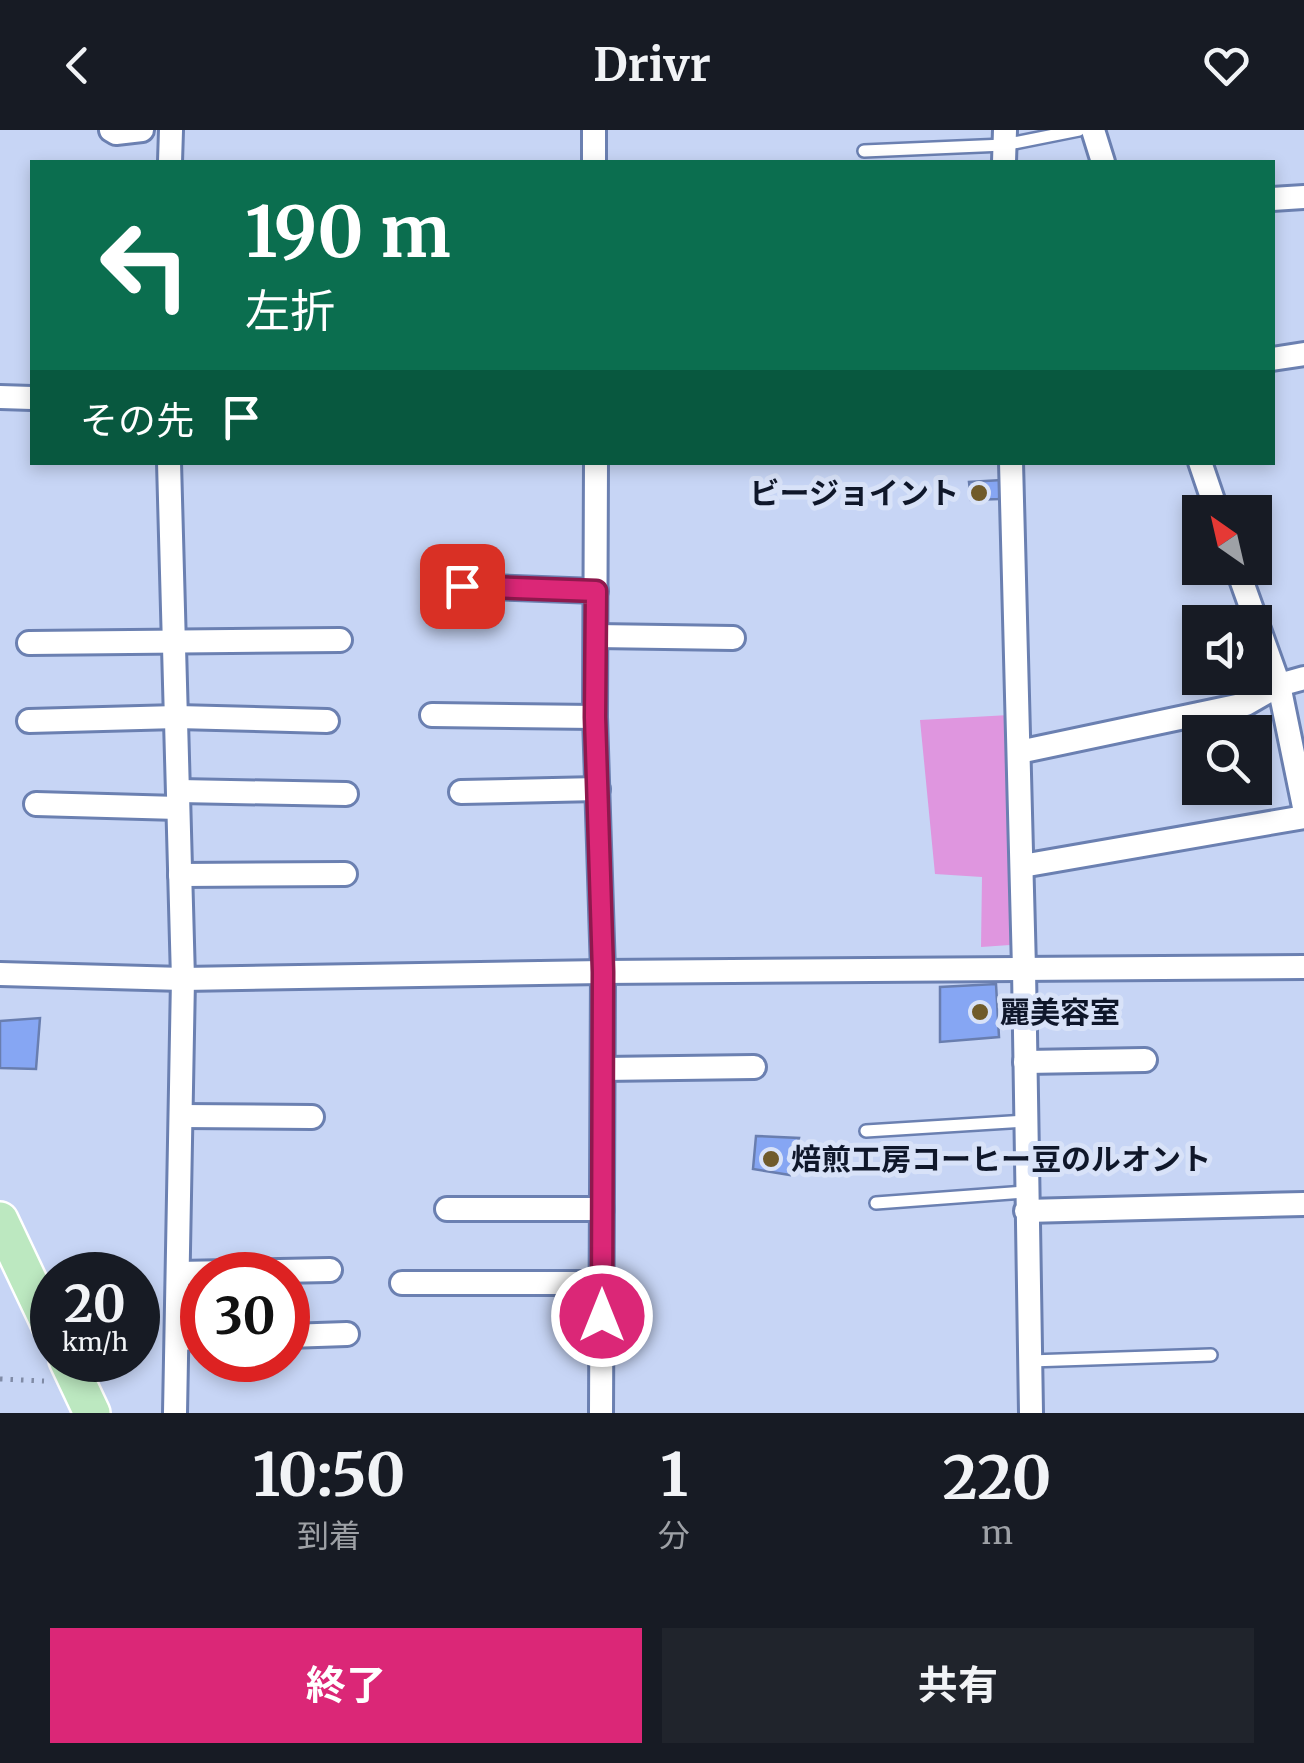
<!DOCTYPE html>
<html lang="ja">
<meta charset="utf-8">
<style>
body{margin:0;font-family:Merriweather,"Noto Sans JP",serif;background:#20242c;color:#f1f3f6;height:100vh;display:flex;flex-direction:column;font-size:38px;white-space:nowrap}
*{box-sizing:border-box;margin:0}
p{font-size:32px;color:#9ea1a6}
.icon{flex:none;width:55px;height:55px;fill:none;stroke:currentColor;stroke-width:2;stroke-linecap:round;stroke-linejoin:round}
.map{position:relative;height:1283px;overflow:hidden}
.drawer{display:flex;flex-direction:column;background:#171b24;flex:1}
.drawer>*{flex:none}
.banner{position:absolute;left:30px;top:30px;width:1245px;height:305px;border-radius:0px;box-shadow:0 5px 15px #0003;background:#0b6e4f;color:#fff;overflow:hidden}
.needle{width:65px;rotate:326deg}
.fabs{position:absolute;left:1182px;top:365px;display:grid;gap:20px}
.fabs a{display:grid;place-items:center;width:90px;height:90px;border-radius:0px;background:#171b24;box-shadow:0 5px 15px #0003;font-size:50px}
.speed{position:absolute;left:30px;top:1122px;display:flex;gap:20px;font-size:50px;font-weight:700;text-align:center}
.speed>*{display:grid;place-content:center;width:130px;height:130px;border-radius:50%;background:#171b24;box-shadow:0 5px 15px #0003;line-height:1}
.speed small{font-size:25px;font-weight:400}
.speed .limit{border:15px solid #d22;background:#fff;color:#111}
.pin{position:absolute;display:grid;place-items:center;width:85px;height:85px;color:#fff;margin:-42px;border-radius:20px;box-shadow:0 5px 15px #0006}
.me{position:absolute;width:110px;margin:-55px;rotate:0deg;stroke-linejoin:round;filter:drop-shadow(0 0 8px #0008)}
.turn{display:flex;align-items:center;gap:35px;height:210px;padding:0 50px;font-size:45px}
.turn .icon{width:130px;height:130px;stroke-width:2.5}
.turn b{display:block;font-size:70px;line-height:85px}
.then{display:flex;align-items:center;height:95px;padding:0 50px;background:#0003;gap:20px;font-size:38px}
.eta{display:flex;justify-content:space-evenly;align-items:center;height:170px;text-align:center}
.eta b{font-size:60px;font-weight:700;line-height:70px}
.primary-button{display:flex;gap:20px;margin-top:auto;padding:20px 50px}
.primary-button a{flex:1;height:115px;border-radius:0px;background:#db2777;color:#fff;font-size:40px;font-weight:700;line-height:115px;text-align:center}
.primary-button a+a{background:#20242c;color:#f1f3f6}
header{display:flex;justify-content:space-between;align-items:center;height:130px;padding:0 50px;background:#171b24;font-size:45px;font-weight:700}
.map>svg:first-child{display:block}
</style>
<header><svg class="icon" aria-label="back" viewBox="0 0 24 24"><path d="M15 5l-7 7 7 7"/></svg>Drivr<svg class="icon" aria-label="heart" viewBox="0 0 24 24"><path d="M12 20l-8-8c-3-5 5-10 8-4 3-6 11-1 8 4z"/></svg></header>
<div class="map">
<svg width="1304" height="1283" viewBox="0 0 1304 1283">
<rect width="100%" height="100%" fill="#c7d5f5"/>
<path fill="#df96df" d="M 1009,585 L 1010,815 L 981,817 L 982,747 L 935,744 L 920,590 Z"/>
<g fill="#86a6f3" stroke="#697eaf" stroke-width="2.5">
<path d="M 1001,350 L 999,369 L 971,370 L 969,352 Z"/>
<path d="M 996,854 L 999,907 L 940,912 L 940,857 Z"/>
<path d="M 40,888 L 36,939 L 0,938 L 0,891 Z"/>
<path d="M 756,1006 L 799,1008 L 790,1045 L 753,1039 Z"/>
</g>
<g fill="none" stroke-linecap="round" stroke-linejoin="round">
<defs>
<g id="service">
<path d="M 864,21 L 1004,15 L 1079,0"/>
<path d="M 866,1001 L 1026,991"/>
<path d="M 876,1073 L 1026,1062"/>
<path d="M 1030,1231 L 1211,1225"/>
</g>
<g id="minor">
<path d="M 111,0 L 116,3 L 142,0"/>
<path d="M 1093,0 L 1103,32"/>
<path d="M 170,32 L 171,0"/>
<path d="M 594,32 L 594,0"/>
<path d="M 1004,32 L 1005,0"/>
<path d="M 1272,69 L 1304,67"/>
<path d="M 1272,229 L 1304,224"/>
<path d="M 0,267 L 32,268"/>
<path d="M 169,332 L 183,849 L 175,1283"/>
<path d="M 596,332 L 595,587 L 603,842 L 601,1283"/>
<path d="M 1011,332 L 1024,839 L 1031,1283"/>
<path d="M 1200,332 L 1217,382"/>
<path d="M 1237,438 L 1279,555 L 1304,548"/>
<path d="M 462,456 L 596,461"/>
<path d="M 596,506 L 733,508"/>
<path d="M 29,513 L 340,510"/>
<path d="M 432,585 L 595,587"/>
<path d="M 29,591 L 177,587 L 327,591"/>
<path d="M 1019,622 L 1246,574 L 1279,555 L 1304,677"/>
<path d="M 179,661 L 346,664"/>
<path d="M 461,662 L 598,659"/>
<path d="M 36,674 L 178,678"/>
<path d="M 1022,736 L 1304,687"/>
<path d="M 180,745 L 345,744"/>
<path d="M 0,844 L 183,849 L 603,842 L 1304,837"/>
<path d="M 1025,932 L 1145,930"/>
<path d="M 603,939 L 754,937"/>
<path d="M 181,986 L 312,987"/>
<path d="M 447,1079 L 602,1079"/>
<path d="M 1026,1081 L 1304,1074"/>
<path d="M 178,1143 L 330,1140"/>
<path d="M 402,1153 L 602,1153"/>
<path d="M 288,1206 L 347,1204"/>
<path d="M 177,1209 L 202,1208"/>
</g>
<g id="primary">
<path d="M 0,1090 L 52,1200"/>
<path d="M 67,1230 L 92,1283"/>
</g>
</defs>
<use href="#service" stroke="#6b80b1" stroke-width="16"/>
<use href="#minor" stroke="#6b80b1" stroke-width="28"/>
<use href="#primary" stroke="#fff" stroke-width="40"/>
<path stroke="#808ba6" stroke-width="5" stroke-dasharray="2.5 8" stroke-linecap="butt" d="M 0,1249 L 44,1251"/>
<use href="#service" stroke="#fff" stroke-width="11"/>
<use href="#minor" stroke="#fff" stroke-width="22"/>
<use href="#primary" stroke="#bce8c0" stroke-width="35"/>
</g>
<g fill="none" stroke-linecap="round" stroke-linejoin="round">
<defs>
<path id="route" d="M 462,456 L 596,461 L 595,587 L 603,842 L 602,1186"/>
</defs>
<use href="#route" stroke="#8e194d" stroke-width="25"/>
<use href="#route" stroke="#db2777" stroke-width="18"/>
</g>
<g fill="#705b2a" stroke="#d8e2f8" stroke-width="4">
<circle cx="979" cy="363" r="10"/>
<circle cx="980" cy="882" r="10"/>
<circle cx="771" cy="1029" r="10"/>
</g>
<g text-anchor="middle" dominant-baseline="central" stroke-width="10" stroke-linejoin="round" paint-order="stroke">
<g font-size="30" font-weight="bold" fill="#0f172a" stroke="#d8e2f8" text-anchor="start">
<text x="959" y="363" text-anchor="end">ビージョイント</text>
<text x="1000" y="882">麗美容室</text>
<text x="791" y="1029">焙煎工房コーヒー豆のルオント</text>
</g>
</g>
</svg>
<div class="fabs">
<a><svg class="needle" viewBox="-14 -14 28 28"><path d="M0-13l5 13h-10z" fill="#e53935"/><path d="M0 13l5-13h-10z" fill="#9ea1a6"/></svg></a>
<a><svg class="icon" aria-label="sound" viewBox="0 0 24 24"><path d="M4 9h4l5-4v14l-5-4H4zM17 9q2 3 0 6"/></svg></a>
<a><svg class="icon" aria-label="search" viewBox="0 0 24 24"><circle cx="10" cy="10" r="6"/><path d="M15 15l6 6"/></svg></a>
</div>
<div class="speed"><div>20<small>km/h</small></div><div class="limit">30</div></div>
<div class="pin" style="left:462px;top:456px;background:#d93025"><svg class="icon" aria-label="arrive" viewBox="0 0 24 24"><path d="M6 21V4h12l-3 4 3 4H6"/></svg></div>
<svg class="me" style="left:602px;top:1186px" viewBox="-20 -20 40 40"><circle r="17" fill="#db2777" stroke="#fff" stroke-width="3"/><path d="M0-11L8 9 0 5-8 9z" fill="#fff"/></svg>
<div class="banner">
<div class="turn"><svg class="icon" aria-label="left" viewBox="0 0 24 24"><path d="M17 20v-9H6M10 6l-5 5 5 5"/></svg><div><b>190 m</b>左折</div></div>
<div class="then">その先<svg class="icon" aria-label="arrive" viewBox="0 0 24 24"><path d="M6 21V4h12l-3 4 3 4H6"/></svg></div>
</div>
</div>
<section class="drawer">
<div class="eta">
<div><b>10:50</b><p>到着</p></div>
<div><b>1</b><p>分</p></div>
<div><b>220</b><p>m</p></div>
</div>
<div class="primary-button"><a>終了</a><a>共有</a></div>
</section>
